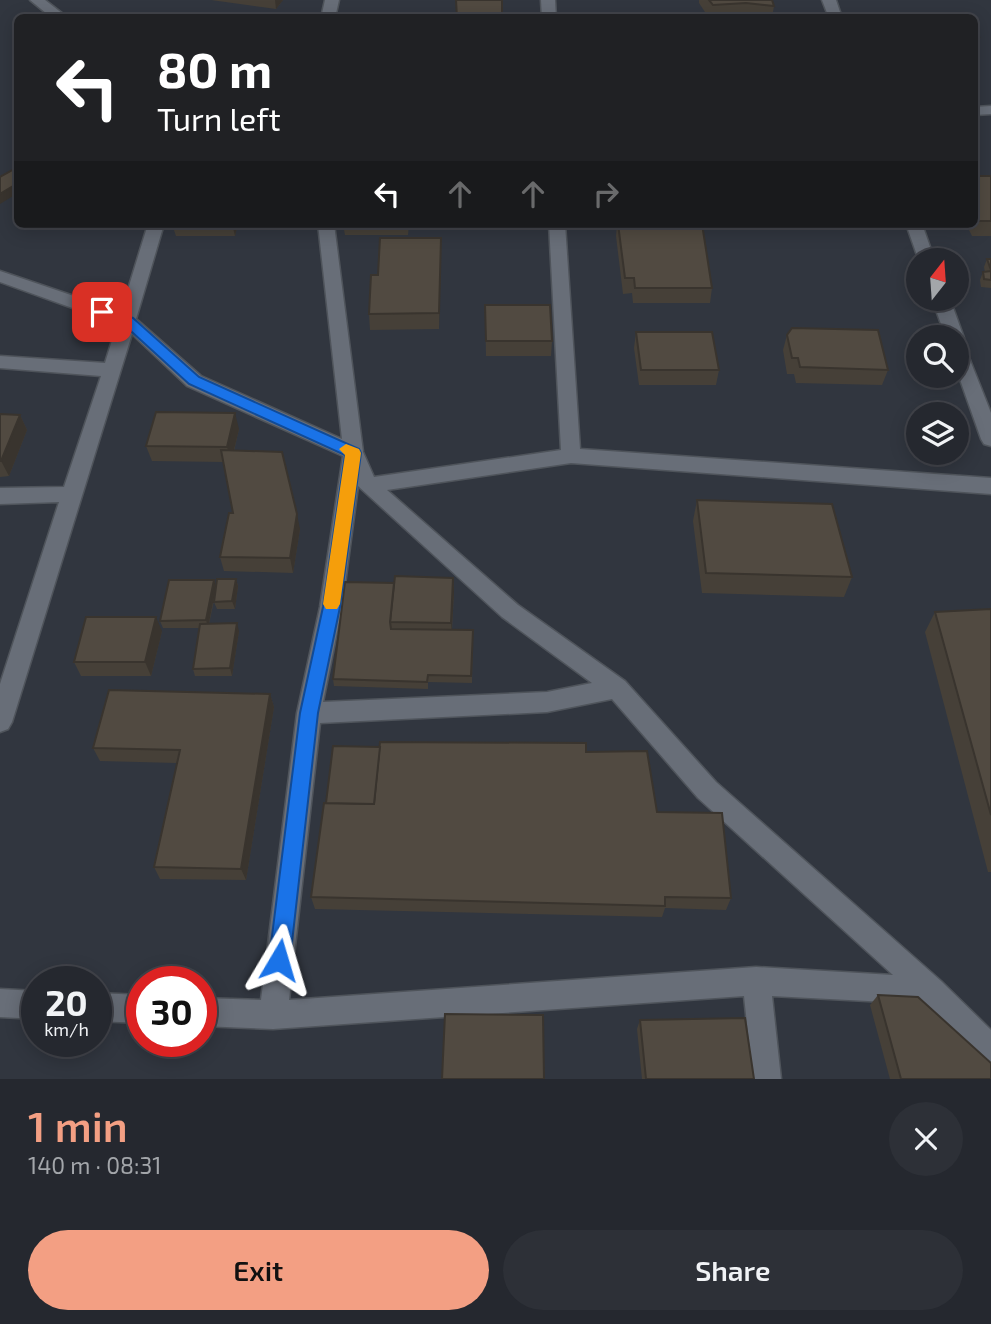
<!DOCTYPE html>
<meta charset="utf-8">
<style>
body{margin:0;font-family:"Exo 2",sans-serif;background:#2d3037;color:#f1f3f6;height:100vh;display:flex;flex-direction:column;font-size:26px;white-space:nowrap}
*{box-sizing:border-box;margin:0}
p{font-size:23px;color:#a3a6aa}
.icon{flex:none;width:38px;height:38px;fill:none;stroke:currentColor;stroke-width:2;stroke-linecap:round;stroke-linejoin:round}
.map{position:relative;height:1079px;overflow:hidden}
.sheet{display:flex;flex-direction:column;background:#25282f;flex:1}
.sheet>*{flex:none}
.top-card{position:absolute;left:14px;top:14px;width:964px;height:214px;border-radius:10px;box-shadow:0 4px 18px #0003,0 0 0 2px #42444b;background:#202124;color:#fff;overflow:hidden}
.needle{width:46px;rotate:17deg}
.controls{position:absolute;left:906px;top:248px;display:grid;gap:14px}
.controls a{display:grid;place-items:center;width:63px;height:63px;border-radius:50%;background:#25282f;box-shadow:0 4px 18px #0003,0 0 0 2px #42444b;font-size:35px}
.speed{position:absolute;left:21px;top:966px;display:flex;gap:14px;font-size:35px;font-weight:700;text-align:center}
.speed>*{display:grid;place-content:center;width:91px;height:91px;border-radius:50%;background:#25282f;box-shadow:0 4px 18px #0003,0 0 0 2px #42444b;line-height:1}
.speed small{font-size:18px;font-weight:400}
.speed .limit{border:10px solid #d22;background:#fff;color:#111}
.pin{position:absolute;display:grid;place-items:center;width:60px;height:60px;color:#fff;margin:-30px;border-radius:14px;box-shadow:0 4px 10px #0006}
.me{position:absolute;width:77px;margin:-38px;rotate:7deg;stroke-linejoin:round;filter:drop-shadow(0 0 5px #0008)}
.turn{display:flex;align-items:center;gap:24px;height:147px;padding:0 28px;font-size:32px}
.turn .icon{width:91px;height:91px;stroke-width:2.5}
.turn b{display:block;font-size:49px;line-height:60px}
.lanes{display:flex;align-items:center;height:66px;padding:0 28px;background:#0003;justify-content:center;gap:35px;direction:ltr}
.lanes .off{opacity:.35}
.round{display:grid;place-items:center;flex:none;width:74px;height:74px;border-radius:37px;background:#2d3037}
.summary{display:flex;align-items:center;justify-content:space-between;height:119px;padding:0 28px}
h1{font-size:42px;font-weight:600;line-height:52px;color:#f39f83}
.button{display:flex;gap:14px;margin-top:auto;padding:14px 28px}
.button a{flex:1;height:80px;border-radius:42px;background:#f39f83;color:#111;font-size:28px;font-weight:600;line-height:80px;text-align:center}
.button a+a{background:#2d3037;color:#f1f3f6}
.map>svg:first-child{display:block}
</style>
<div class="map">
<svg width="991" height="1079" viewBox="0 0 991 1079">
<rect width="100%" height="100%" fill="#31363f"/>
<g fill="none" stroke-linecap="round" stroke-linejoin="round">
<defs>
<g id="minor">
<path d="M 30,0 L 45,0 L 67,17 L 52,18 Z"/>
<path d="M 325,0 L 339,0 L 335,18 L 321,18 Z"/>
<path d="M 541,0 L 555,0 L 556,18 L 542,18 Z"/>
<path d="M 822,0 L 836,0 L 842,18 L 829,18 Z"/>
<path d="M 991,106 L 991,114 L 975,115 L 975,107 Z"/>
<path d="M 148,224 L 164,224 L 136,319 L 201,376 L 342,439 L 318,224 L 334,224 L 363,452 L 374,477 L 561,450 L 549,224 L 565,224 L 580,449 L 991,478 L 991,494 L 571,463 L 387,490 L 518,605 L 625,681 L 716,782 L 941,981 L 991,1030 L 991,1064 L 981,1060 L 925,1004 L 772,996 L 781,1079 L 753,1079 L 744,996 L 273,1029 L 201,1026 L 201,998 L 261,1000 L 297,713 L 320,607 L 343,456 L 187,386 L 132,334 L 12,722 L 8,729 L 0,732 L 0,684 L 59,502 L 0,504 L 0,488 L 64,487 L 101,376 L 0,368 L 0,356 L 105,363 L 117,324 L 0,282 L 0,271 L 121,312 ZM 358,486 L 502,617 L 592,683 L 547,692 L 323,702 L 342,607 ZM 612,699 L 698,798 L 893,975 L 756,967 L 289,1000 L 320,723 L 547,712 Z"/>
<path d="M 906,224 L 922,224 L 935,261 L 919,261 Z"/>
<path d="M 932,299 L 950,299 L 964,338 L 962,340 L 991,413 L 991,446 L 984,444 L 981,439 L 957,371 L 957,338 L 946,338 Z"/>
<path d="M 0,989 L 37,991 L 37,1019 L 0,1017 Z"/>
<path d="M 96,993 L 142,995 L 142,1023 L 96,1021 Z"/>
</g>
</defs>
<use href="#minor" stroke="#4f545b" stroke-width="3"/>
<use href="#minor" fill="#686e78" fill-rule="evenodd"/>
</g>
<g fill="#464038">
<path d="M 211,0 L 283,0 L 276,9 Z"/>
<path d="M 699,0 L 772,0 L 774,6 L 772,18 L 709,18 L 699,3 Z"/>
<path d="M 975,29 L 979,37 L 976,45 L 975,45 Z"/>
<path d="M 975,176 L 991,176 L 991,236 L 972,236 L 966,224 L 975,224 Z"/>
<path d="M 172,224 L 238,224 L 235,236 L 176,236 Z"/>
<path d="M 343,224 L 409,224 L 408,235 L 345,235 Z"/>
<rect x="447" y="224" width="21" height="6"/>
<path d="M 617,224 L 702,224 L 712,288 L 710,303 L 633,303 L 632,293 L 623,294 L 616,236 Z"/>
<path d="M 441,238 L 441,253 L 439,329 L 370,330 L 369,314 L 378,275 Z"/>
<path d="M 987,259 L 991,259 L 991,288 L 981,287 L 980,280 L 983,272 L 985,272 L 984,267 Z"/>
<path d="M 485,305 L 552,341 L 551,356 L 486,356 Z"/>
<path d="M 636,332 L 719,370 L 716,385 L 639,385 L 634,348 Z"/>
<path d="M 787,335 L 888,370 L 882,385 L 796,383 L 794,374 L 787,374 L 783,350 Z"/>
<path d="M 0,414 L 20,415 L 27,430 L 9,476 L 0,477 Z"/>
<path d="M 239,429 L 234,451 L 300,529 L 293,573 L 224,571 L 220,557 L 233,513 L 223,462 L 152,461 L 146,446 Z"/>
<path d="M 697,500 L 852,577 L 844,597 L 702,593 L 693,521 Z"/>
<path d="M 453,578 L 454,592 L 452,630 L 473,630 L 472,683 L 428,682 L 428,689 L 334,686 L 333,679 L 394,583 Z"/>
<path d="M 236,579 L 238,586 L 235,609 L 217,609 L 214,602 L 216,591 L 209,624 L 239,631 L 232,676 L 195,676 L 193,669 L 200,628 L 163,628 L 160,621 L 214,580 L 216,587 Z"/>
<path d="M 991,609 L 991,872 L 988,872 L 925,632 L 935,612 Z"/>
<path d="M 162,631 L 151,676 L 81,676 L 74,662 Z"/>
<path d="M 270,694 L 274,707 L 246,880 L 160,879 L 154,867 L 177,763 L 100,761 L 93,748 Z"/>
<path d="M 586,752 L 657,812 L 731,898 L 726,910 L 665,908 L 662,917 L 315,909 L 311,897 L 326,803 Z"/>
<path d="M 878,995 L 991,1079 L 890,1079 L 870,1005 Z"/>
<path d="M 640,1020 L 754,1079 L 642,1079 L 637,1029 Z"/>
</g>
<g fill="#39342e">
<path d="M 275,0 L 283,0 L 276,9 Z"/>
<path d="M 18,183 L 18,193 L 0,204 L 0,194 Z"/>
<path d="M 232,224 L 238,224 L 235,236 Z"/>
<path d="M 441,238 L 441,253 L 439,329 L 439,313 Z"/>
<path d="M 235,413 L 239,429 L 231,462 L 227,447 Z"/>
<path d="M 20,415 L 27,430 L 9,476 L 1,461 Z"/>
<path d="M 297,514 L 300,529 L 293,573 L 290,558 Z"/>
<path d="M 453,578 L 454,592 L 451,637 L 451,623 Z"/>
<path d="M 236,579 L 238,586 L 235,609 L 232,601 Z"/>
<path d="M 214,580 L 216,587 L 208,628 L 206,620 Z"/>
<path d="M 156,617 L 162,631 L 151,676 L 145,662 Z"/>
<path d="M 237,623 L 239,631 L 232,676 L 230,668 Z"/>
<path d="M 270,694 L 274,707 L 246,880 L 241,869 Z"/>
</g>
<g fill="#514a41" stroke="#39342e" stroke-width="2">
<path d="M 456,0 L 502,0 L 502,18 L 457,18 Z"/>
<path d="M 709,0 L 772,0 L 774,6 L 746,3 L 713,5 Z"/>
<path d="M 968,15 L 969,18 L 938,18 L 937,16 Z"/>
<path d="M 975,29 L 979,37 L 975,37 Z"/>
<path d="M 18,167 L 18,183 L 0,194 L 0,177 Z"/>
<path d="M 975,176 L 991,176 L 991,221 L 978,221 L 975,214 Z"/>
<path d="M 618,224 L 702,224 L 712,288 L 635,288 L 634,278 L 625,278 Z"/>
<path d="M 380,238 L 441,238 L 439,313 L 369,314 L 371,275 L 378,275 Z"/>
<path d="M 987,259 L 991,259 L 991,270 Z"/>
<path d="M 991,271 L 991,280 L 984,279 L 983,272 Z"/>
<path d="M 485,305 L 550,305 L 552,341 L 486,341 Z"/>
<path d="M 792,328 L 878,330 L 888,370 L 800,367 L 798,358 L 792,358 L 787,335 Z"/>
<path d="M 636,332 L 712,332 L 719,370 L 641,370 Z"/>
<path d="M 156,412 L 235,413 L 227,447 L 146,446 Z"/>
<path d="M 0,414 L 20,415 L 1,461 L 0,461 Z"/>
<path d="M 221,450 L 282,452 L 297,514 L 290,558 L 220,557 L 229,513 L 233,513 Z"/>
<path d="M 697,500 L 832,504 L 852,577 L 706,573 Z"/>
<path d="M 395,576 L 453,578 L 451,623 L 390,622 Z"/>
<path d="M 217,579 L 236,579 L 232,601 L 214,602 Z"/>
<path d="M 169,580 L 214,580 L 206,620 L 160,621 Z"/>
<path d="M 345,582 L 394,583 L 390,622 L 391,629 L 473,630 L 471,676 L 428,675 L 427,682 L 333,679 Z"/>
<path d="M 991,609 L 991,815 L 935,612 Z"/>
<path d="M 86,617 L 156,617 L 145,662 L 74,662 Z"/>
<path d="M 237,623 L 230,668 L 193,669 L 200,624 Z"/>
<path d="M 109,690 L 270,694 L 241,869 L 154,867 L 180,750 L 93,748 Z"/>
<path d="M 380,742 L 586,743 L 586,752 L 647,751 L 657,812 L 722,813 L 731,898 L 665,897 L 665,906 L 311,897 L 324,803 L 374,804 Z"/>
<path d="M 333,746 L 380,747 L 374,804 L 326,803 Z"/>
<path d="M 878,995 L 918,997 L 991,1063 L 991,1079 L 901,1079 Z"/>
<path d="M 445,1014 L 543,1015 L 544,1079 L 442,1079 Z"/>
<path d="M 745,1018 L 754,1079 L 646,1079 L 640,1020 Z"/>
</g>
<path fill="#1a73e8" stroke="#114b97" stroke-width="2" d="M 102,308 L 133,318 L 199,377 L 359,449 L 361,453 L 340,607 L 318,713 L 290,960 L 287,967 L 279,970 L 272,967 L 269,960 L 300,713 L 323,607 L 345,455 L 189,384 L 123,324 L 97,315 L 96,312 Z"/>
<path fill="#f59e0b" d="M 346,444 L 359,449 L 361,453 L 340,604 L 337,609 L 326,609 L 323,604 L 345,455 L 339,449 Z"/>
</svg>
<div class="controls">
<a><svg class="needle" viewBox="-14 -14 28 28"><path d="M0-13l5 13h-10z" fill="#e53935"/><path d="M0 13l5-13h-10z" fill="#a3a6aa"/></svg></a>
<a><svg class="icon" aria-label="search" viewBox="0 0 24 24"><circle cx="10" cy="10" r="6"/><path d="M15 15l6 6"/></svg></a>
<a><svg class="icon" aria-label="layers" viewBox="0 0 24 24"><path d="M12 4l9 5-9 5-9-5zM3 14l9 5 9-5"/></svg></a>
</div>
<div class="speed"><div>20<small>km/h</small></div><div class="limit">30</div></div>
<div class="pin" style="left:102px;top:312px;background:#d93025"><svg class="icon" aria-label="arrive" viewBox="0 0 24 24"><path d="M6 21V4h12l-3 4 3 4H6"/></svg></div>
<svg class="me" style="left:279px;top:960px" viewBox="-20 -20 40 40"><path d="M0-17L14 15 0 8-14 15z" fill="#1a73e8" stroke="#fff" stroke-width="4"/></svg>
<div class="top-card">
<div class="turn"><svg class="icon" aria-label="left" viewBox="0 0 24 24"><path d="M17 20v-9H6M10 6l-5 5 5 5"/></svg><div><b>80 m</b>Turn left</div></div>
<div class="lanes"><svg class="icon" aria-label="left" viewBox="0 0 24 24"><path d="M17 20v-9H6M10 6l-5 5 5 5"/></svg><svg class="icon off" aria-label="ahead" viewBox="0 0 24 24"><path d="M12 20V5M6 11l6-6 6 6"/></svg><svg class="icon off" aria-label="ahead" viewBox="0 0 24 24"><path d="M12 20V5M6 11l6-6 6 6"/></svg><svg class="icon off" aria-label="right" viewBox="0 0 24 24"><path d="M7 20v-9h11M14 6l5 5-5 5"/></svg></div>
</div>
</div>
<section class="sheet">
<div class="summary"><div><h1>1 min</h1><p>140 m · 08:31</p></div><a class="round"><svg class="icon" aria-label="close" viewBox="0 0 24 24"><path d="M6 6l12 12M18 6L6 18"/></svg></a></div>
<div class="button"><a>Exit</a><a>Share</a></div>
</section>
